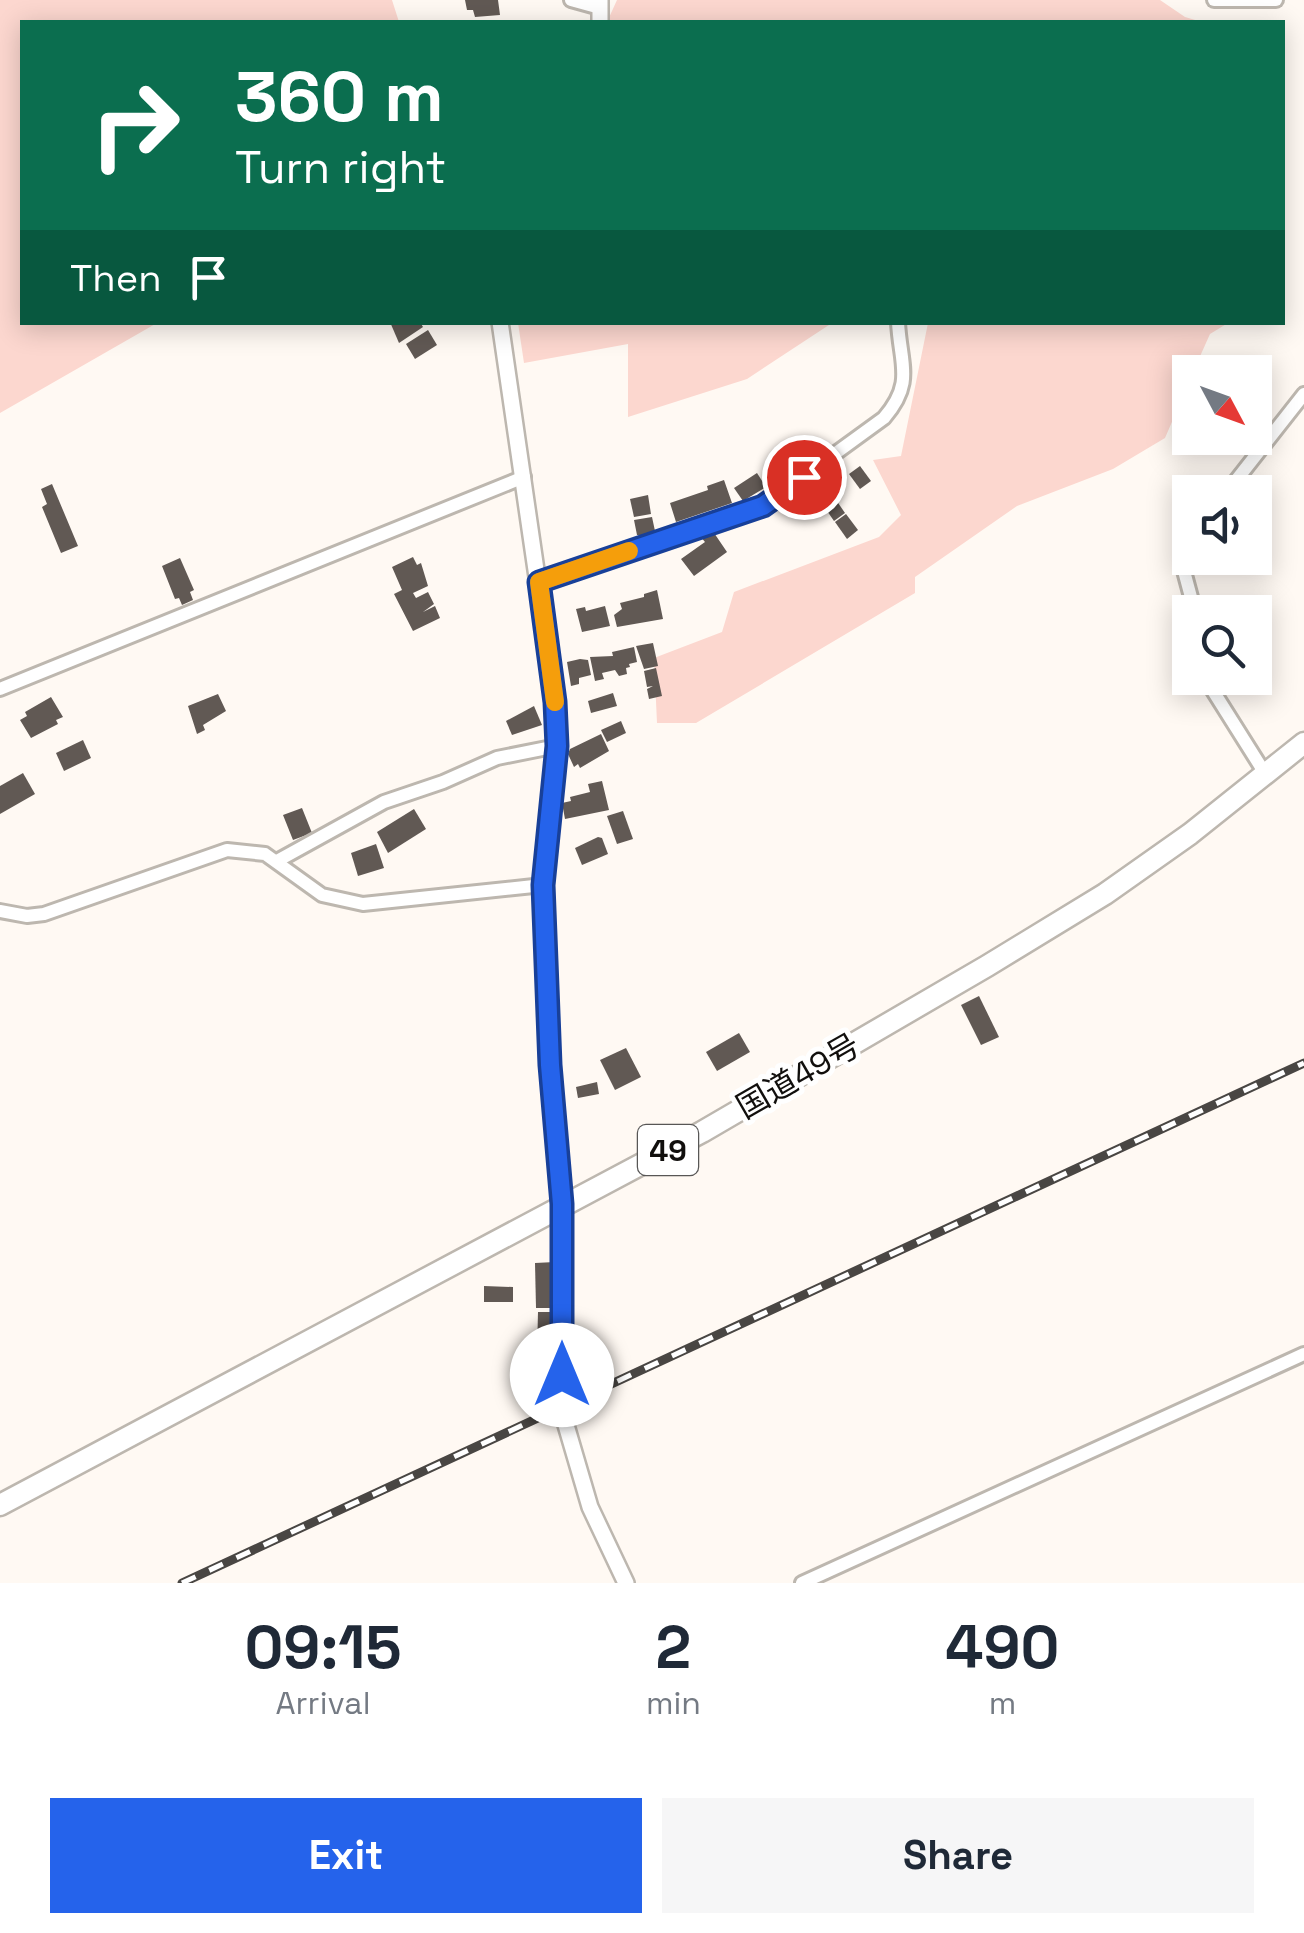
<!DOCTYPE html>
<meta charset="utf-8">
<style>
body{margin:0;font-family:"Space Grotesk","Noto Sans JP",sans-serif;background:#f6f6f7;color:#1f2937;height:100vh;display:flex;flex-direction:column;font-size:38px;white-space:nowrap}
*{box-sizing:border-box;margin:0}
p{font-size:32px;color:#747a83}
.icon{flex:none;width:55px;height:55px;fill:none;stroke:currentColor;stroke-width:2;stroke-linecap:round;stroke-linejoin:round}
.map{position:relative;height:1583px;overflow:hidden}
.panel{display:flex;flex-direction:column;background:#fff;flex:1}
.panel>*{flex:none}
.top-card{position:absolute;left:20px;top:20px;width:1265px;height:305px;border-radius:0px;box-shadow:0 5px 25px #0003;background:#0b6e4f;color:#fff;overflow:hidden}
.needle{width:65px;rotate:131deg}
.controls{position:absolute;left:1172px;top:355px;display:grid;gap:20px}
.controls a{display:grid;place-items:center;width:100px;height:100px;border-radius:0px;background:#fff;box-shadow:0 5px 25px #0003;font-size:50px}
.pin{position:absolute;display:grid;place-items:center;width:85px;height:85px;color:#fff;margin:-42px;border:5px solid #fff;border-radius:50%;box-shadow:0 2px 10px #0007}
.me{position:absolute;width:110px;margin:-55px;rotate:0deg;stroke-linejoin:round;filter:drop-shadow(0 0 8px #0008)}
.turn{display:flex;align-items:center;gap:35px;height:210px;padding:0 50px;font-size:45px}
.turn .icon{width:130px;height:130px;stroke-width:2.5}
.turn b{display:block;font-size:70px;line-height:85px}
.then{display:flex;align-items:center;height:95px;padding:0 50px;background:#0003;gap:20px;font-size:38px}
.eta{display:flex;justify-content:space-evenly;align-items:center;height:170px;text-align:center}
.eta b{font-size:60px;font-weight:600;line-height:70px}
.primary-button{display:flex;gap:20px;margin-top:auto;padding:20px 50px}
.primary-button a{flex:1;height:115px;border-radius:0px;background:#2563eb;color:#fff;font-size:40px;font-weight:600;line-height:115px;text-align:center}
.primary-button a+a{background:#f6f6f7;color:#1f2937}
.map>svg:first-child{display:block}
</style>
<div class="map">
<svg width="1304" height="1583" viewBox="0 0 1304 1583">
<rect width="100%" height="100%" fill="#fff9f3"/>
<g fill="#fcd7cf">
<path d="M 0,0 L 392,0 L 399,22 L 22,22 L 22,322 L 157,323 L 0,413 Z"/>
<path d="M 617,0 L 1160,0 L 1185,17 L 1202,22 L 607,22 Z"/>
<path d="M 518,323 L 518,322 L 832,323 L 747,379 L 628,417 L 628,344 L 524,363 Z"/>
<path d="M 928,323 L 1228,323 L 1210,334 L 1193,372 L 1190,372 L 1190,380 L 1165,438 L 1113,469 L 1017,506 L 915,577 L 915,593 L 696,723 L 657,723 L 654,658 L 722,632 L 734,592 L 879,537 L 901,515 L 873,460 L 901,456 Z"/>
</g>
<g fill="#615954">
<path d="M 465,0 L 498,0 L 500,15 L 475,17 L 473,10 L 467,10 Z"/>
<path d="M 390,322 L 420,322 L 423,327 L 399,343 Z"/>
<path d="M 428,330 L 437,345 L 415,359 L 406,344 Z"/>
<path d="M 860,466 L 871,481 L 860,489 L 849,474 Z"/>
<path d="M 757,473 L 766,487 L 743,501 L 734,488 Z"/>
<path d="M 820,477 L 834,495 L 821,504 L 808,486 Z"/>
<path d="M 724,480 L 732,503 L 676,522 L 670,503 L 708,490 L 707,486 Z"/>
<path d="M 52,484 L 78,546 L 61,553 L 42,507 L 47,504 L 41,489 Z"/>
<path d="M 648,495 L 651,514 L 634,517 L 630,499 Z"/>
<path d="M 834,497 L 845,513 L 834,521 L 823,505 Z"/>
<path d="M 846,514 L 858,530 L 847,539 L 835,522 Z"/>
<path d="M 652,517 L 655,531 L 650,532 L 651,536 L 637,535 L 634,520 Z"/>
<path d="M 710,527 L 727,552 L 694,576 L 681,559 L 705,542 L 699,535 Z"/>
<path d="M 413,557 L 417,565 L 421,563 L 428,586 L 413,593 L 416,598 L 428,592 L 434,604 L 423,612 L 435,606 L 440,618 L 413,631 L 394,594 L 402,590 L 392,567 Z"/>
<path d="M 180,558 L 194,590 L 190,592 L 193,600 L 182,605 L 179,598 L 175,599 L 162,566 Z"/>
<path d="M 657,590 L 663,619 L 617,627 L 614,615 L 622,609 L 620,603 L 644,597 L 644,594 Z"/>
<path d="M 605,606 L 610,626 L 582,632 L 576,609 L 585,607 L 586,611 Z"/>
<path d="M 653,643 L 658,666 L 644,669 L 636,646 Z"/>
<path d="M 634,647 L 637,662 L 629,664 L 630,667 L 626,668 L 627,674 L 619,676 L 615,670 L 602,673 L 604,679 L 595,681 L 590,657 L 613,656 L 612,652 Z"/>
<path d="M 580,659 L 588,660 L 591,675 L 579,678 L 579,684 L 571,686 L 567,662 Z"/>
<path d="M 656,668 L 662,696 L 649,699 L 647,689 L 653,686 L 647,687 L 644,671 Z"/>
<path d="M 613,693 L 617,706 L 591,713 L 588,701 Z"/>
<path d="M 218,694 L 226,711 L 203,725 L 205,730 L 197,734 L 188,706 Z"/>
<path d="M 51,697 L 63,717 L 56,720 L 58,724 L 31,738 L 20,720 L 27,716 L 25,712 Z"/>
<path d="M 534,706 L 542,725 L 512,735 L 506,721 Z"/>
<path d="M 621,721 L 626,733 L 607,742 L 601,730 Z"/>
<path d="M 601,734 L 609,751 L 580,768 L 578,764 L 574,767 L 568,754 L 570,749 Z"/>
<path d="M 83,740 L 91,758 L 64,771 L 56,753 Z"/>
<path d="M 23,773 L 35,794 L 0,814 L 0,786 Z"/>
<path d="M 602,781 L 609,810 L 565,819 L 562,803 L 571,801 L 570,797 L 590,792 L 588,784 Z"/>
<path d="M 302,808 L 312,833 L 293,840 L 283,815 Z"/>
<path d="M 414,809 L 426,829 L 388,853 L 377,832 Z"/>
<path d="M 623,811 L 633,839 L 617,844 L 607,816 Z"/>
<path d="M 598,837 L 602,838 L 608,854 L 582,865 L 575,848 Z"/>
<path d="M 376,844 L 384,868 L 358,876 L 351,853 Z"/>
<path d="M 979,996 L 999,1037 L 981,1045 L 961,1005 Z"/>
<path d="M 739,1033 L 750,1052 L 717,1071 L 706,1052 Z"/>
<path d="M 626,1048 L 641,1077 L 615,1090 L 600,1060 Z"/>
<path d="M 597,1082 L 599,1094 L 578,1098 L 576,1087 Z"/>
<path d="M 555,1262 L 555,1308 L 536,1308 L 535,1263 Z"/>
<path d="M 484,1286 L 513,1287 L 513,1302 L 484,1302 Z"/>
<path d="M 538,1312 L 557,1312 L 556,1354 L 537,1353 Z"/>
</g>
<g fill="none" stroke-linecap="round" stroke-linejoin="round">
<defs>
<g id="minor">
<path d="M 571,0 L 600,8"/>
<path d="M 1214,0 L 1276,0"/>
<path d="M 1227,492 L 1304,394"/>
<path d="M 1190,544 L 1184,571 L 1195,612"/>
<path d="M 539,582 L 763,506 L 884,418 C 915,382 900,364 898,322"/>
<path d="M 1205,678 L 1266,775"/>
<path d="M 0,689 L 524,477"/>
<path d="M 277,861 L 384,802 L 443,782 L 497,758 L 557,746"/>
<path d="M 0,911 L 27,916 L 44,914 L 227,850 L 265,854 L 322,895 L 363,904 L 543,885"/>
<path d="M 561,1408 L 562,1206"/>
<path d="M 802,1583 L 1304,1354"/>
</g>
<g id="tertiary">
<path d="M 600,22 L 600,0"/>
<path d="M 500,322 L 555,701 L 557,746 L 543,885 L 550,1065 L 562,1204"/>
<path d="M 561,1408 L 590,1507 L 626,1583"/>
</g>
<path id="trunk" d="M 0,1505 L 702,1132 L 987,966 L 1105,894 L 1190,834 L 1304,743"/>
</defs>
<use href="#minor" stroke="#bdb7af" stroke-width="18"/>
<use href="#tertiary" stroke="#bdb7af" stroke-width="20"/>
<use href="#trunk" stroke="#bdb7af" stroke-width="25"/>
<use href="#minor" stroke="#fff" stroke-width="12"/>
<use href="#tertiary" stroke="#fff" stroke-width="15"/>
<use href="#trunk" stroke="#fff" stroke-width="20"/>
<defs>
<path id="rail" d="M 182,1583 L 1304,1063"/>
</defs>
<use href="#rail" stroke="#494643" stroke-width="9"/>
<use href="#rail" stroke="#fff" stroke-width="5" stroke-dasharray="15" stroke-linecap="butt"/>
</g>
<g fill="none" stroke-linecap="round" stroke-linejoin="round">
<defs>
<path id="route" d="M 562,1375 L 562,1204 L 550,1065 L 543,885 L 557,746 L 555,702 L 539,582 L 763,506 L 804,477"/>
</defs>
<use href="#route" stroke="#184099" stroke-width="25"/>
<use href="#route" stroke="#2563eb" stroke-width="18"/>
<path stroke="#f59e0b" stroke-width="18" d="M 555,702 L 539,582 L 629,551"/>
</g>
<g text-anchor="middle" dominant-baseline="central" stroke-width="10" stroke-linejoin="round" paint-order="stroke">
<rect fill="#fff" stroke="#585756" stroke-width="2.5" x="638" y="1125" width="60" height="50" rx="8"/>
<g font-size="30" font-weight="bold" fill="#110f0d">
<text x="668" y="1150">49</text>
</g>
<g font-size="32" fill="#110f0d" stroke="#fff">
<text transform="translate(798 1076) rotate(-30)">国道49号</text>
</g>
</g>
</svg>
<div class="controls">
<a><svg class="needle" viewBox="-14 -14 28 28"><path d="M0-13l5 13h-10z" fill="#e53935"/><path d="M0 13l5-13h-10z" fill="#747a83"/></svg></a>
<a><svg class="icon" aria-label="sound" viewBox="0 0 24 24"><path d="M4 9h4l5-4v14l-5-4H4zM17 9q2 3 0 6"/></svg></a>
<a><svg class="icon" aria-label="search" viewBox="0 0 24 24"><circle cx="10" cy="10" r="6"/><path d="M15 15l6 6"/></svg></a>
</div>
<div class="pin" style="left:804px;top:477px;background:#d93025"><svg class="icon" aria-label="arrive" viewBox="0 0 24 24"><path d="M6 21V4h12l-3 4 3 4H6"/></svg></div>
<svg class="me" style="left:562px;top:1375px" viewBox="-20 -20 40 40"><circle r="19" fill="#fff"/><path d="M0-13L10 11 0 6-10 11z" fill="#2563eb"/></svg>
<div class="top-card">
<div class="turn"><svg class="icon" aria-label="right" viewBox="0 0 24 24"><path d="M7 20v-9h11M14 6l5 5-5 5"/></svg><div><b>360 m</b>Turn right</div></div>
<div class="then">Then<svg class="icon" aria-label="arrive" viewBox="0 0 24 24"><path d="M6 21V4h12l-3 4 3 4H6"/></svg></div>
</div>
</div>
<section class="panel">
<div class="eta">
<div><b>09:15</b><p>Arrival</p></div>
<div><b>2</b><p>min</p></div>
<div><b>490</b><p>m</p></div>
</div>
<div class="primary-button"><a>Exit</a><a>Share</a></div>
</section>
